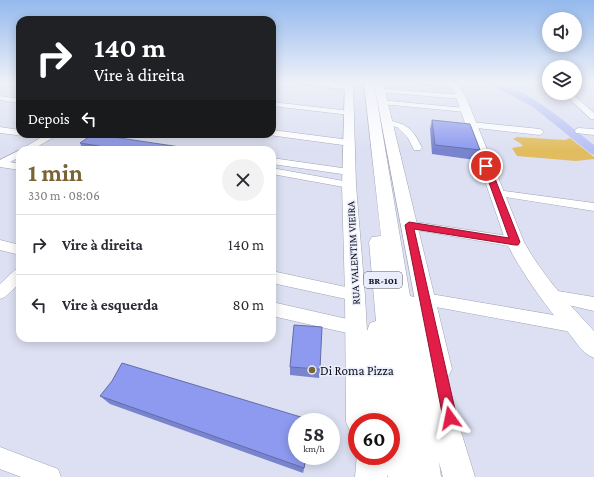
<!DOCTYPE html>
<html lang="pt">
<meta charset="utf-8">
<style>
body{margin:0;font-family:"Crimson Pro",serif;background:#f2f2f3;color:#2b2b33;height:100vh;display:flex;flex-direction:column;font-size:15px;white-space:nowrap}
*{box-sizing:border-box;margin:0}
p{font-size:13px;color:#7c7c81}
.icon{flex:none;width:22px;height:22px;fill:none;stroke:currentColor;stroke-width:2;stroke-linecap:round;stroke-linejoin:round}
.map{position:relative;flex:1;overflow:hidden}
.sheet{position:absolute;left:16px;top:146px;width:260px;height:196px;display:flex;flex-direction:column;background:#fff;border-radius:12px;box-shadow:0 2px 10px #0003}
.sheet>*{flex:none}
.top-card{position:absolute;left:16px;top:16px;width:260px;height:122px;border-radius:12px;box-shadow:0 2px 10px #0003;background:#202124;color:#fff;overflow:hidden}
.controls{position:absolute;left:542px;top:12px;display:grid;gap:8px}
.controls a{display:grid;place-items:center;width:40px;height:40px;border-radius:50%;background:#fff;box-shadow:0 2px 10px #0003;font-size:20px}
.speed{position:absolute;left:288px;top:413px;display:flex;gap:8px;font-size:20px;font-weight:700;text-align:center}
.speed>*{display:grid;place-content:center;width:52px;height:52px;border-radius:50%;background:#fff;box-shadow:0 2px 10px #0003;line-height:1}
.speed small{font-size:10px;font-weight:400}
.speed .limit{border:6px solid #d22;background:#fff;color:#111}
.pin{position:absolute;display:grid;place-items:center;width:34px;height:34px;color:#fff;margin:-17px;border:2px solid #fff;border-radius:50%;box-shadow:0 1px 4px #0007}
.me{position:absolute;width:44px;margin:-22px;rotate:348deg;stroke-linejoin:round;filter:drop-shadow(0 0 3px #0008)}
.turn{display:flex;align-items:center;gap:14px;height:84px;padding:0 12px;font-size:18px}
.turn .icon{width:52px;height:52px;stroke-width:2.5}
.turn b{display:block;font-size:28px;line-height:34px}
.then{display:flex;align-items:center;height:38px;padding:0 12px;background:#0003;gap:8px;font-size:15px}
.round{display:grid;place-items:center;flex:none;width:42px;height:42px;border-radius:21px;background:#f2f2f3}
.overview{display:flex;align-items:center;justify-content:space-between;height:68px;padding:0 12px}
h1{font-size:24px;font-weight:700;line-height:30px;color:#796534}
ul{padding:0;list-style:none}
li{display:flex;align-items:center;gap:12px;height:60px;padding:0 12px;border-top:1px solid #e1e1e2}
li div{flex:1}
li b{display:block;font-size:15px}
li em{font-style:normal}
.map>svg:first-child{display:block}
</style>
<div class="map">
<svg width="594" height="477" viewBox="0 0 594 477">
<rect width="100%" height="100%" fill="#dce0f2"/>
<path fill="#e2bd5f" d="M 517,137 L 565,140 L 570,138 L 594,157 L 594,159 L 576,161 L 517,156 L 512,148 L 523,146 L 520,143 L 513,139 Z"/>
<g fill="none" stroke-linecap="round" stroke-linejoin="round">
<path fill="#b6c0f4" fill-rule="evenodd" d="M 488,83 C 523,83 567,124 594,145 L 594,155 L 590,153 L 533,107 Z"/>
<defs>
<g id="minor">
<path d="M 297,83 C 309,83 344,82 353,88 L 349,90 Z"/>
<path d="M 421,83 L 450,83 L 457,86 L 454,88 Z"/>
<path d="M 502,83 L 509,83 L 509,86 L 504,87 Z"/>
<path d="M 377,88 L 461,95 L 465,97 L 461,99 L 380,92 L 376,90 Z"/>
<path d="M 563,93 L 571,93 L 594,113 L 594,119 L 591,119 Z"/>
<path d="M 0,96 L 20,99 L 20,103 L 0,100 Z"/>
<path d="M 379,100 L 465,108 L 469,110 L 465,112 L 382,104 L 378,102 Z"/>
<path d="M 272,102 L 350,111 L 354,113 L 350,115 L 272,106 Z"/>
<path d="M 387,120 C 408,124 413,129 422,148 L 420,150 L 414,150 L 408,138 L 397,127 L 384,125 L 383,123 Z"/>
<path d="M 471,122 L 540,129 L 544,132 L 540,135 L 468,127 L 467,125 Z"/>
<path d="M 0,127 L 20,130 L 20,134 L 59,134 L 32,150 L 20,150 L 40,138 L 0,133 Z"/>
<path d="M 579,128 L 594,129 L 594,135 L 576,133 L 575,131 L 576,129 Z"/>
<path d="M 272,130 L 350,140 L 355,143 L 350,146 L 269,135 L 272,134 Z"/>
<path d="M 81,134 L 112,135 L 113,137 C 108,142 86,139 81,134 Z"/>
<path d="M 20,150 L 20,157 L 10,162 L 20,164 L 20,170 L 0,167 L 0,160 Z"/>
<path d="M 272,158 L 349,169 L 354,172 L 349,175 L 272,164 Z"/>
<path d="M 272,168 L 349,182 L 354,185 L 349,188 L 272,174 Z"/>
<path d="M 497,190 L 594,203 L 594,211 L 493,195 L 491,193 L 493,191 Z"/>
<path d="M 409,221 L 515,237 L 520,239 L 522,242 L 520,245 L 515,247 L 405,228 L 403,225 L 405,222 Z"/>
<path d="M 0,240 L 20,245 L 20,255 L 0,250 Z"/>
<path d="M 20,268 L 20,283 L 5,297 L 0,299 L 0,284 L 15,270 Z"/>
<path d="M 272,271 L 355,289 L 360,291 L 363,295 L 360,299 L 355,301 L 272,283 Z"/>
<path d="M 552,290 L 594,297 L 594,311 L 547,300 L 544,296 L 547,292 Z"/>
<path d="M 425,293 L 577,319 L 583,321 L 585,326 L 583,331 L 577,333 L 425,305 L 420,304 L 417,299 L 420,294 Z"/>
<path d="M 272,302 L 356,321 L 362,323 L 364,328 L 362,333 L 356,335 L 272,316 Z"/>
<path d="M 0,447 L 58,469 L 61,477 L 21,477 L 0,469 Z"/>
</g>
<g id="major">
<path d="M 345,83 L 353,83 L 356,185 L 365,295 L 372,422 L 357,422 L 357,434 L 350,431 L 346,422 L 345,295 L 342,185 Z"/>
<path d="M 374,83 L 383,83 L 452,369 L 448,377 L 440,381 L 432,377 L 428,369 Z"/>
<path d="M 447,83 L 457,83 L 466,97 L 524,242 C 542,275 568,303 594,331 L 594,358 C 582,353 576,342 568,332 C 544,304 523,275 506,242 L 456,97 L 453,90 Z"/>
</g>
<path id="highway" d="M 364,83 L 374,83 L 410,296 L 419,298 L 422,305 L 475,477 L 443,477 L 439,462 L 441,477 L 388,477 L 387,475 L 387,477 L 355,477 L 357,454 L 357,456 L 391,456 L 391,422 L 359,422 L 367,331 L 370,323 L 376,321 L 369,242 L 372,237 L 381,236 Z"/>
</defs>
<use href="#minor" stroke="#9fa3b4" stroke-width="1"/>
<use href="#major" stroke="#9fa3b4" stroke-width="1"/>
<use href="#highway" stroke="#9fa3b4" stroke-width="1"/>
<use href="#minor" fill="#fff" fill-rule="evenodd"/>
<use href="#major" fill="#fff" fill-rule="evenodd"/>
<use href="#highway" fill="#fff" fill-rule="evenodd"/>
</g>
<g fill="#7984ce">
<path d="M 432,120 L 480,150 L 475,160 L 432,154 L 430,129 Z"/>
<path d="M 80,143 L 200,150 L 83,150 Z"/>
<path d="M 290,367 L 320,369 L 319,378 L 290,375 Z"/>
<path d="M 100,396 L 297,456 L 307,456 L 303,473 L 110,404 Z"/>
</g>
<path fill="#636ca7" d="M 306,456 L 307,456 L 303,473 L 304,468 Z"/>
<g fill="#8d9aef" stroke="#636ca7">
<path d="M 432,120 L 470,124 L 480,150 L 435,145 Z"/>
<path d="M 93,134 L 200,150 L 123,150 L 80,143 Z"/>
<path d="M 294,325 L 322,327 L 320,369 L 290,367 Z"/>
<path d="M 122,363 L 314,421 L 313,422 L 297,422 L 297,456 L 306,456 L 304,468 L 100,396 L 112,381 Z"/>
</g>
<linearGradient id="sky" x2="0" y2="1"><stop stop-color="#94b9ed"/><stop offset="0.55" stop-color="#eff1f9"/><stop offset="1" stop-color="#eff1f9" stop-opacity="0"/></linearGradient>
<rect width="594" height="150" fill="url(#sky)"/>
<path fill="#e11d48" stroke="#92132f" d="M 486,163 L 490,166 L 520,242 L 518,245 L 515,245 L 414,229 L 457,418 L 455,423 L 450,425 L 445,423 L 443,418 L 405,225 L 409,222 L 509,238 L 483,166 Z"/>
<circle fill="#796534" stroke="#eaedfc" stroke-width="1.5" cx="312" cy="370" r="4"/>
<g text-anchor="middle" dominant-baseline="central" stroke-width="3" stroke-linejoin="round" paint-order="stroke">
<rect fill="#eaedfc" stroke="#4e5059" stroke-width="1" x="364" y="272" width="38" height="16" rx="3"/>
<g font-size="10" font-weight="bold" fill="#0b0d13">
<text x="383" y="280">BR-101</text>
</g>
<g font-size="11" fill="#0b0d13" stroke="#eaedfc">
<text transform="translate(353 253) rotate(-93)">RUA VALENTIM VIEIRA</text>
</g>
<g font-size="13" fill="#0b0d13" stroke="#eaedfc" text-anchor="start">
<text x="320" y="370">Di Roma Pizza</text>
</g>
</g>
</svg>
<div class="controls">
<a><svg class="icon" aria-label="sound" viewBox="0 0 24 24"><path d="M4 9h4l5-4v14l-5-4H4zM17 9q2 3 0 6"/></svg></a>
<a><svg class="icon" aria-label="layers" viewBox="0 0 24 24"><path d="M12 4l9 5-9 5-9-5zM3 14l9 5 9-5"/></svg></a>
</div>
<div class="speed"><div>58<small>km/h</small></div><div class="limit">60</div></div>
<div class="pin" style="left:486px;top:166px;background:#d93025"><svg class="icon" aria-label="arrive" viewBox="0 0 24 24"><path d="M6 21V4h12l-3 4 3 4H6"/></svg></div>
<svg class="me" style="left:450px;top:418px" viewBox="-20 -20 40 40"><path d="M0-17L14 15 0 8-14 15z" fill="#e11d48" stroke="#fff" stroke-width="4"/></svg>
<div class="top-card">
<div class="turn"><svg class="icon" aria-label="right" viewBox="0 0 24 24"><path d="M7 20v-9h11M14 6l5 5-5 5"/></svg><div><b>140 m</b>Vire à direita</div></div>
<div class="then">Depois<svg class="icon" aria-label="left" viewBox="0 0 24 24"><path d="M17 20v-9H6M10 6l-5 5 5 5"/></svg></div>
</div>
<section class="sheet">
<div class="overview"><div><h1>1 min</h1><p>330 m · 08:06</p></div><a class="round"><svg class="icon" aria-label="close" viewBox="0 0 24 24"><path d="M6 6l12 12M18 6L6 18"/></svg></a></div>
<ul>
<li><svg class="icon" aria-label="right" viewBox="0 0 24 24"><path d="M7 20v-9h11M14 6l5 5-5 5"/></svg><div><b>Vire à direita</b></div><em>140 m</em></li>
<li><svg class="icon" aria-label="left" viewBox="0 0 24 24"><path d="M17 20v-9H6M10 6l-5 5 5 5"/></svg><div><b>Vire à esquerda</b></div><em>80 m</em></li>
</ul>
</section>
</div>
